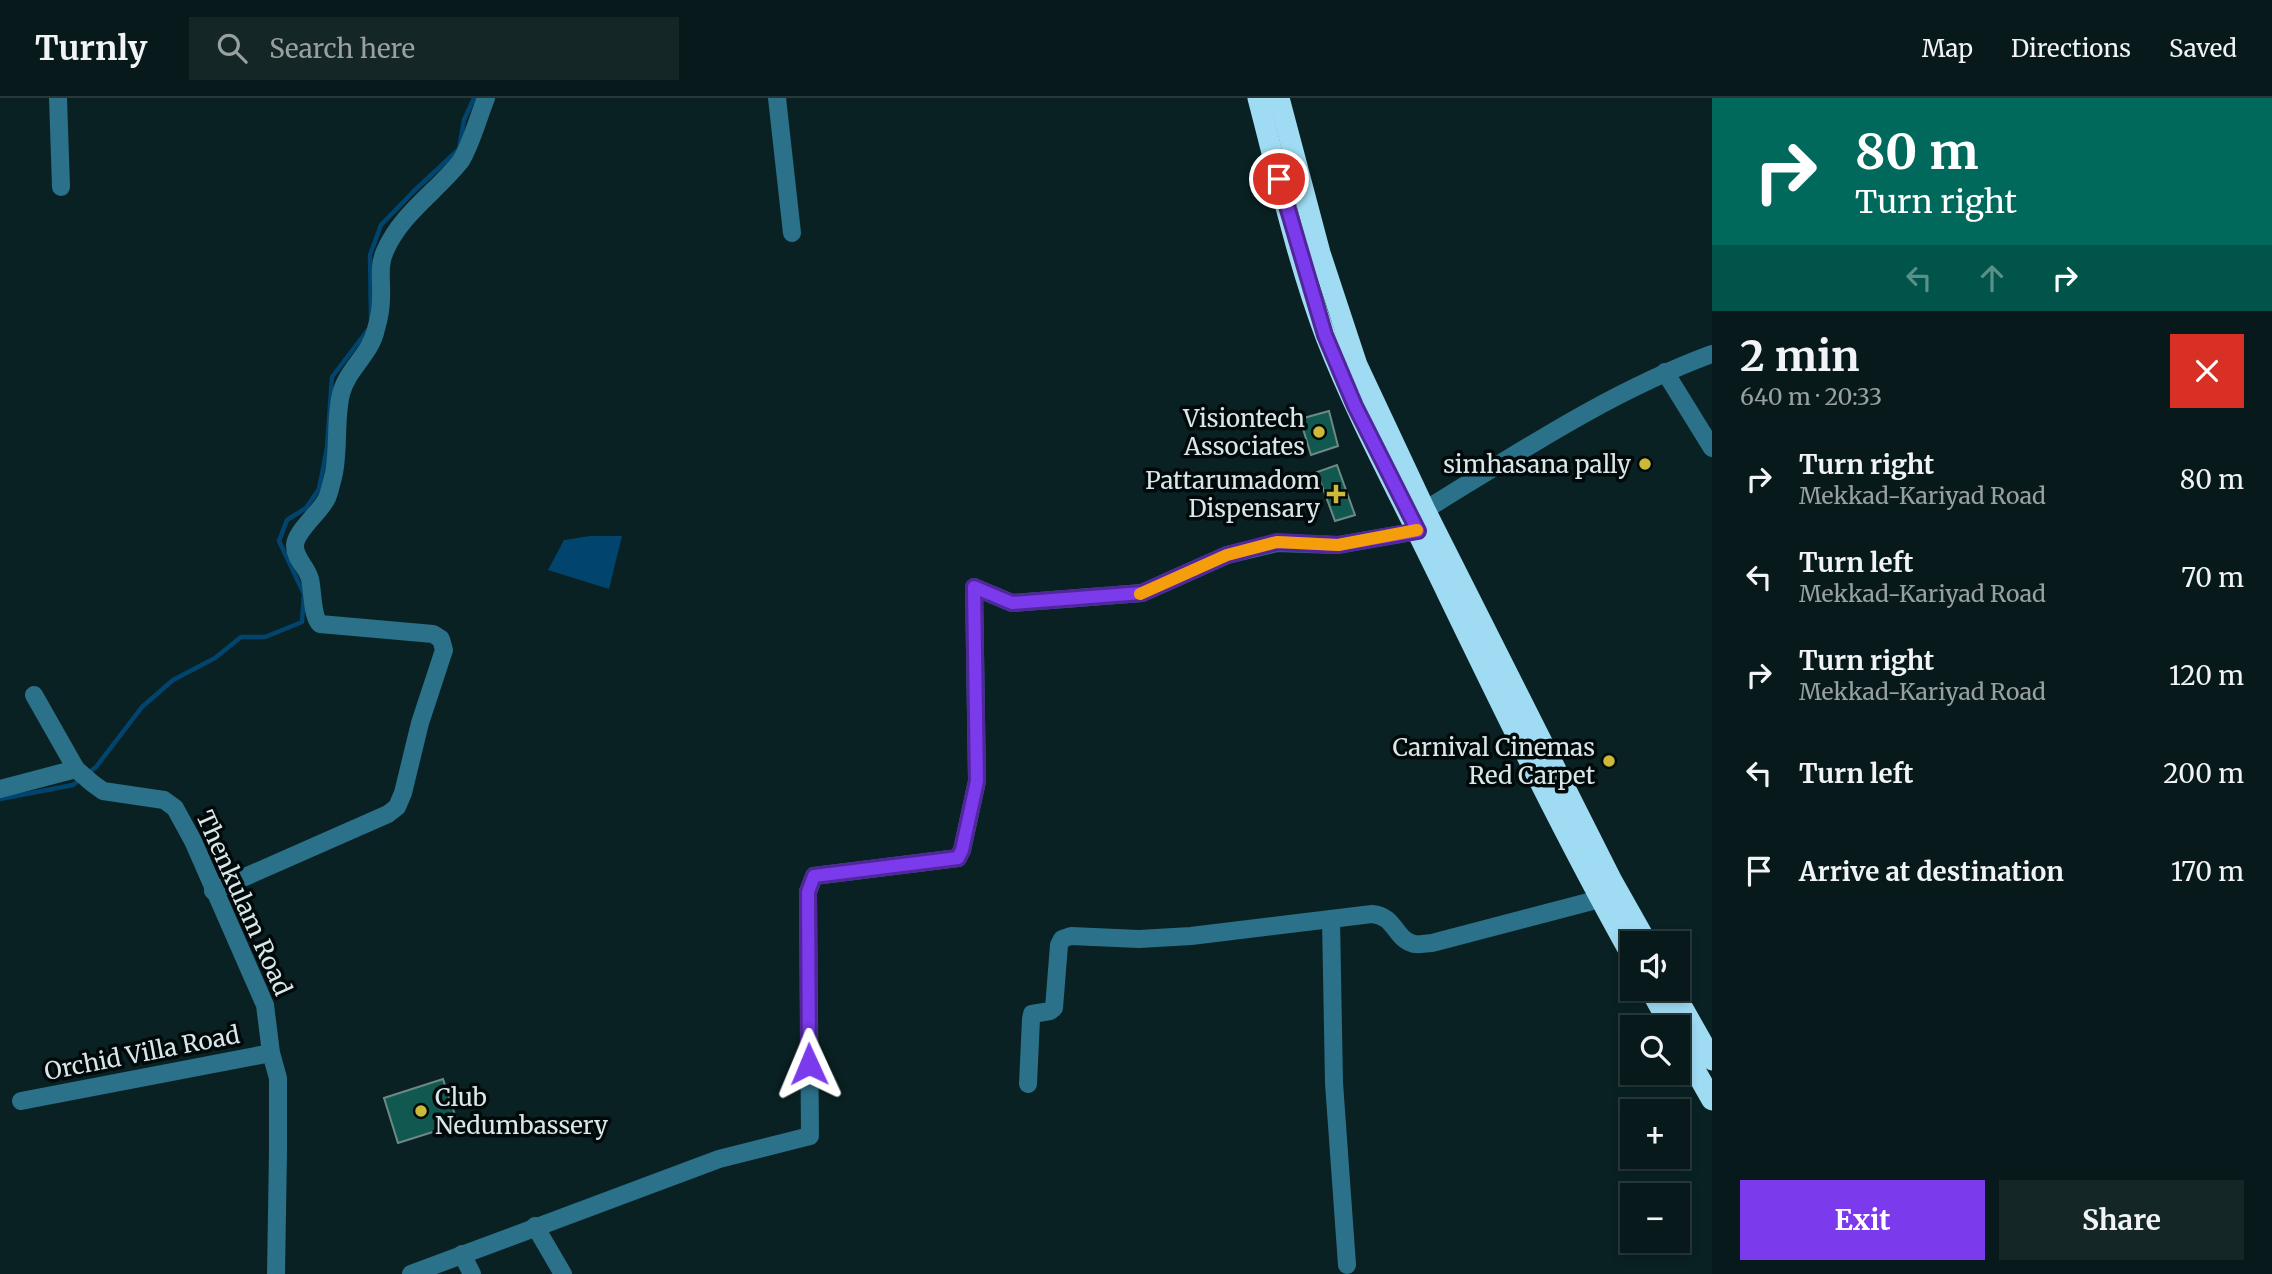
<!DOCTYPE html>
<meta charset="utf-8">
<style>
body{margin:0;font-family:Merriweather,serif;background:#152627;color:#f1f3f6;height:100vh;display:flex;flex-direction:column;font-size:26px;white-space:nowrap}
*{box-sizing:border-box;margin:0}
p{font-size:23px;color:#98a0a2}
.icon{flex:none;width:38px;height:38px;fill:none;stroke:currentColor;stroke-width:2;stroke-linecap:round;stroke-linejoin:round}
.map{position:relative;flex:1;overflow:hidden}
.side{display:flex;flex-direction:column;background:#07191a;width:560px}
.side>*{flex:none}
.banner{background:#00695c;color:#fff;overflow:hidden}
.tools{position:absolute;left:1620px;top:833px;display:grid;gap:14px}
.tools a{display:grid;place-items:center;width:70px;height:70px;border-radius:0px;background:#07191a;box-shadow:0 4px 10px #0003,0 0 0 2px #283839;font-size:35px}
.pin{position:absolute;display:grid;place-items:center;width:60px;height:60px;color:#fff;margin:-30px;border:4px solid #fff;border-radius:50%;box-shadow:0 2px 7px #0007}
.me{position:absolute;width:77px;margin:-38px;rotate:359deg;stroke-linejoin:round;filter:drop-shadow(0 0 5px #0008)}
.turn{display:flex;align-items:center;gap:24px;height:147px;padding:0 28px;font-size:32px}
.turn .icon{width:91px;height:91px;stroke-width:2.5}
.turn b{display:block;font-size:49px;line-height:60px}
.lanes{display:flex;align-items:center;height:66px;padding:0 28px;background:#0003;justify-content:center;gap:35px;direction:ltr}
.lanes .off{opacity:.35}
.round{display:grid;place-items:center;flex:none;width:74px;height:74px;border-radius:0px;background:#152627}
.summary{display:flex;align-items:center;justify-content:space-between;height:119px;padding:0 28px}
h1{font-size:42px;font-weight:700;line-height:52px}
.cta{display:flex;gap:14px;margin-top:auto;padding:14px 28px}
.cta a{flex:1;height:80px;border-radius:0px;background:#7c3aed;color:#fff;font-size:28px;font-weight:700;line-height:80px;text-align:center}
.cta a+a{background:#152627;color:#f1f3f6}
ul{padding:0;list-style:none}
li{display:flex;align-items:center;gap:21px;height:98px;padding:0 28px}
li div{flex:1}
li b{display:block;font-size:26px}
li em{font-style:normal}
header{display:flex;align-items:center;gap:42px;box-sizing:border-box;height:98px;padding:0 35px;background:#07191a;border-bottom:2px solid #283839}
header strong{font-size:33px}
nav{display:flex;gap:38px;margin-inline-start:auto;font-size:24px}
.search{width:490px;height:63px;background:#152627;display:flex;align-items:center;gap:18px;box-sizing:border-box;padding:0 24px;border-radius:0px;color:#98a0a2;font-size:26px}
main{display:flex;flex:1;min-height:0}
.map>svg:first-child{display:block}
</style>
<header>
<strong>Turnly</strong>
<div class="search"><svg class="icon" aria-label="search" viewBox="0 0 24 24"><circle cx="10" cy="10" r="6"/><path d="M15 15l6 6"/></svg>Search here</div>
<nav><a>Map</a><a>Directions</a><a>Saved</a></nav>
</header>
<main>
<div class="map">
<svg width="1712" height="1176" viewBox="0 0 1712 1176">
<rect width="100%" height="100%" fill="#092123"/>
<path fill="#01446d" d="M 590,438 L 622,438 L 609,491 L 548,472 L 564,442 Z"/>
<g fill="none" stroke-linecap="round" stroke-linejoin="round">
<g stroke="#01446d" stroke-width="4.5">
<path d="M 371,221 L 370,157 L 381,127 L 414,93 L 459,51 L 464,22 L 474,0"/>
<path d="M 88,675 L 96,669 L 142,609 L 173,582 L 215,560 L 241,539 L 265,539 L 302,524 L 304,496 L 279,443 L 287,422 L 306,410 L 319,391 L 327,350 L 332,279 L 367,233"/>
<path d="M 0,701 L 73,687 L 82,680"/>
</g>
</g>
<g fill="#115950" stroke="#6e8883" stroke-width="2">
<path d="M 1329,313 L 1338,348 L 1311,357 L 1300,321 Z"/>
<path d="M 1337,367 L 1355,417 L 1335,423 L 1317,374 Z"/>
<path d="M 443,981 L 458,1026 L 398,1045 L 384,1000 Z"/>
</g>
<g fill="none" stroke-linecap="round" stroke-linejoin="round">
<g stroke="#2a7189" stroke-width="18">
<path d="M 58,0 L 61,89"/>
<path d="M 777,0 L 792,135"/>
<path d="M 1665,274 L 1712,350"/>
<path d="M 1425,412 C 1518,355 1609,294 1712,256"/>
<path d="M 34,597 L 76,671 L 92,685 L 103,693 L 164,702 L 175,710 L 193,743 L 265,907 L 271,955 L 278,980 L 278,1053 L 276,1176"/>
<path d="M 0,691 L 76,671"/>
<path d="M 213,793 L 388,716 L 397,709 L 403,695 L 420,625 L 444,552 L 441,541 L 433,536 L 320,526 C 312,519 313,494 310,481 C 307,469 295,461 295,448 C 295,433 320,415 327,400 C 330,393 332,383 334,375 C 339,349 335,321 341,296 C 347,271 371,256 376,231 C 379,221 381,210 381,200 C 382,184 378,168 385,153 C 401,116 436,94 460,64 C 470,50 479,17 486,0"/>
<path d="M 1331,821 L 1334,985 L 1347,1167"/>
<path d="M 1028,986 L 1031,921 L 1032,916 L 1050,913 L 1054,910 L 1059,847 L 1062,841 L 1071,838 L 1139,841 L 1191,838 L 1372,816 C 1396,818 1394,841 1414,846 C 1419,847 1427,845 1432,845 L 1600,801"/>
<path d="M 21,1003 L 271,955"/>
<path d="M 535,1128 L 563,1176"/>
<path d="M 462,1156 L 472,1176"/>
<path d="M 411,1176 L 719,1061 L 810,1038 L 808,794 L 814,778 L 958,760 L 962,752 L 977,683 L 974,489 L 1012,505 L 1142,495 L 1227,457 L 1277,445 L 1338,447 L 1418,433"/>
</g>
<g stroke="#9fdcf3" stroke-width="21">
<path d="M 1258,0 C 1279,80 1297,162 1326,239 C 1358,321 1401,399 1439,478 C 1501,606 1563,735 1633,860"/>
<path d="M 1279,0 L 1320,155 L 1357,267 L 1425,412 L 1612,783 L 1647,845"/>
<path d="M 1650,891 L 1671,929"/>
<path d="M 1672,891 L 1712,962"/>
<path d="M 1678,942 L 1712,1002"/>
</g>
</g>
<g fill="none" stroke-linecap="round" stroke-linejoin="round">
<defs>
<path id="route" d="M 809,966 L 808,794 L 814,778 L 958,760 L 962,752 L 977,683 L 974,489 L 1012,505 L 1142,495 L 1227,457 L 1277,444 L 1338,447 L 1418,433 L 1355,308 L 1325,237 L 1279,81"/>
</defs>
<use href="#route" stroke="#51269a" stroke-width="18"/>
<use href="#route" stroke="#7c3aed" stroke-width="12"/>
<path stroke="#f59e0b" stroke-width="12" d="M 1140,496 L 1227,457 L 1277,444 L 1338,447 L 1417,432"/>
</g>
<g fill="#ccb939" stroke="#02090a" stroke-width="2.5">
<circle cx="1319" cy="334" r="7"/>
<circle cx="1645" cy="366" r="7"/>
<path d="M1332.5 385.5h7v7h7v7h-7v7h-7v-7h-7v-7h7z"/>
<circle cx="1609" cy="663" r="7"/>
<circle cx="421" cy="1013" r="7"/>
</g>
<g text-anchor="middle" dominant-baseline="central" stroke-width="7" stroke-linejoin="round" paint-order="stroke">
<g font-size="24" fill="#d9e7e8" stroke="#02090a" text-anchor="end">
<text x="1305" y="320">Visiontech<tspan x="1305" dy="28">Associates</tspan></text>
<text x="1631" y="366">simhasana pally</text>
<text x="1320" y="382">Pattarumadom<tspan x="1320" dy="28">Dispensary</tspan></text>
<text x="1595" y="649">Carnival Cinemas<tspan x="1595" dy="28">Red Carpet</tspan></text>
<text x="435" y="999" text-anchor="start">Club<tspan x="435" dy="28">Nedumbassery</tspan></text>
</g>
<g font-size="24" fill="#d9e7e8" stroke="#02090a">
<text transform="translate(244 805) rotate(66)">Thenkulam Road</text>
<text transform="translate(142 955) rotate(-11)">Orchid Villa Road</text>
</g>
</g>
</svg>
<div class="tools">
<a><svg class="icon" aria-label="sound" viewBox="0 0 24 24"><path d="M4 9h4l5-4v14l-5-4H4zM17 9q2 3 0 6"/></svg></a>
<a><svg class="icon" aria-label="search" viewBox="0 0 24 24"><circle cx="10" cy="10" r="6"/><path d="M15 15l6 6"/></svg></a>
<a>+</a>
<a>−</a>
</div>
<div class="pin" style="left:1279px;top:81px;background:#d93025"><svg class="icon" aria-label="arrive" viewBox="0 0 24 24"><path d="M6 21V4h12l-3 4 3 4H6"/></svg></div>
<svg class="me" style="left:809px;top:966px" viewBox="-20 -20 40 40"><path d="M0-17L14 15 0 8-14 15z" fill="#7c3aed" stroke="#fff" stroke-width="4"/></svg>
</div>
<section class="side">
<div class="banner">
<div class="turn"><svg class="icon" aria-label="right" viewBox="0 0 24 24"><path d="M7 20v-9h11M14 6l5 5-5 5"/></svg><div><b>80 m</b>Turn right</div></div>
<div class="lanes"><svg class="icon off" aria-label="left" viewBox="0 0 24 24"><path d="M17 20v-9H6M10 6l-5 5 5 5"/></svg><svg class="icon off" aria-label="ahead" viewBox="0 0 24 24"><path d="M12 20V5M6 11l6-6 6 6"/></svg><svg class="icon" aria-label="right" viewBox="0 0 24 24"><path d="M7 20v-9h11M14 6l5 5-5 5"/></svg></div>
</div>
<div class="summary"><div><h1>2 min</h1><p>640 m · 20:33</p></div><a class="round" style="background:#d93025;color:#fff"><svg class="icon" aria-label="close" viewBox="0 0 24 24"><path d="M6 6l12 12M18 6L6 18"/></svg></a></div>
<ul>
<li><svg class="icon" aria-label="right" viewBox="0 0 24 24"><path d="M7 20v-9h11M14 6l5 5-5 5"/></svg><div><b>Turn right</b><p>Mekkad-Kariyad Road</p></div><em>80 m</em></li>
<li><svg class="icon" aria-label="left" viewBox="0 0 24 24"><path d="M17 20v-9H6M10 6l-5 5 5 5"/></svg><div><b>Turn left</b><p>Mekkad-Kariyad Road</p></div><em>70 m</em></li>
<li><svg class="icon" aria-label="right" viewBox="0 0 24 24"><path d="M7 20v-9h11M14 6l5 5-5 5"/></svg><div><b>Turn right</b><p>Mekkad-Kariyad Road</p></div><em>120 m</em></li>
<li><svg class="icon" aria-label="left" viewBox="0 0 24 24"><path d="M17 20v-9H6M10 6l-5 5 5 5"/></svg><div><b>Turn left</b></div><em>200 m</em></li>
<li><svg class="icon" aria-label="arrive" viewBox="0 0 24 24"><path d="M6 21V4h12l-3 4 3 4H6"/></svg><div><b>Arrive at destination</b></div><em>170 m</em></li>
</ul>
<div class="cta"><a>Exit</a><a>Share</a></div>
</section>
</main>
